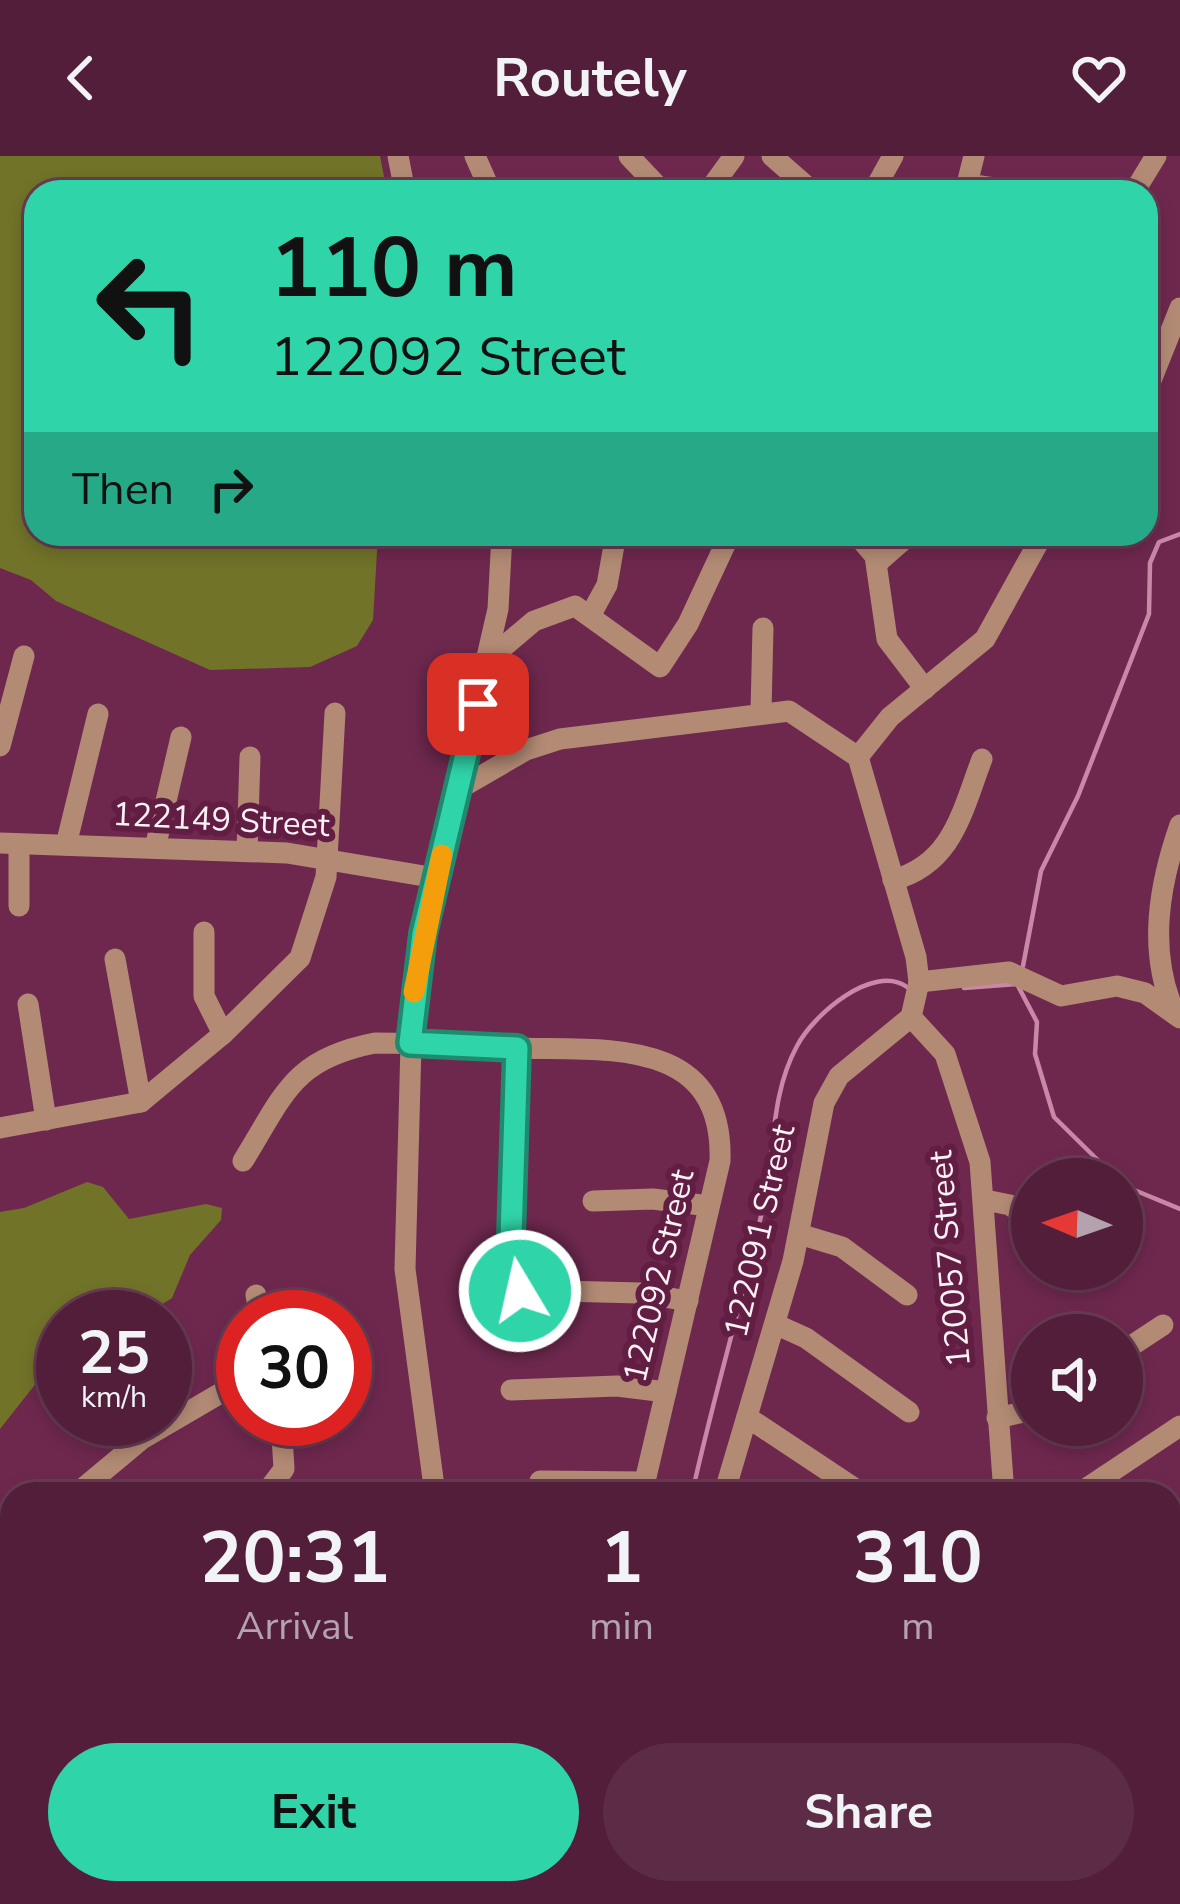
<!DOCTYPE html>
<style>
body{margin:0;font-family:"Nunito Sans",sans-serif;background:#5c2b45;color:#f1f3f6;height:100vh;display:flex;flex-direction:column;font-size:45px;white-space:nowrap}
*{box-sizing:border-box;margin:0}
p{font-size:39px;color:#b5a2af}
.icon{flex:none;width:66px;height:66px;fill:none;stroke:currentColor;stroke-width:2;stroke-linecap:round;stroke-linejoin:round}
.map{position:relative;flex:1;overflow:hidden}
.side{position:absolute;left:0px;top:1326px;width:1182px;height:423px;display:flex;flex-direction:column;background:#521e3a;border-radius:36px 36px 0 0;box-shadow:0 6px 18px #0003,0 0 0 3px #683c54}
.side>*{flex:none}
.hud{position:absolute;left:24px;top:24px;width:1134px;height:366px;border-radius:36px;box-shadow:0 6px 18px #0003,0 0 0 3px #683c54;background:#30d4a9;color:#111;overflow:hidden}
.needle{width:78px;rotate:272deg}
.fabs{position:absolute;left:1011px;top:1002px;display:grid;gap:24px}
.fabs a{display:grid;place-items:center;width:132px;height:132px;border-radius:50%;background:#521e3a;box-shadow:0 6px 18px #0003,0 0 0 3px #683c54;font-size:60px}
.speed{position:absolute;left:36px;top:1134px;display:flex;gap:24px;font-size:60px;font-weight:700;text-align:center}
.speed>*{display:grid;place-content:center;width:156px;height:156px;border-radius:50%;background:#521e3a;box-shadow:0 6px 18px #0003,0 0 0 3px #683c54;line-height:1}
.speed small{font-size:30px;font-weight:400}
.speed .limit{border:18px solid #d22;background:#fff;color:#111}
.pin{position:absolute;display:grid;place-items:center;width:102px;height:102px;color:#fff;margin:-51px;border-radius:24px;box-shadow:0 6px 18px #0006}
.me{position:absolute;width:132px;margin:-66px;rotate:351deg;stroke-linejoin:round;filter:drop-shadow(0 0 9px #0008)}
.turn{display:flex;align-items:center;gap:42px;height:252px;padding:0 48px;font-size:54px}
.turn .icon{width:156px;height:156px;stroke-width:2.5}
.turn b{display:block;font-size:84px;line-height:102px}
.then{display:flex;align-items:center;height:114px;padding:0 48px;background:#0003;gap:24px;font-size:45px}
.eta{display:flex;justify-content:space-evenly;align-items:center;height:204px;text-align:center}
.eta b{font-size:72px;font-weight:700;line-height:84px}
.cta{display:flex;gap:24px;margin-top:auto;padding:24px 48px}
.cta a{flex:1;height:138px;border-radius:72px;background:#30d4a9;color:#111;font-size:48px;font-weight:700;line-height:138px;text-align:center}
.cta a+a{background:#5c2b45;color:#f1f3f6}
header{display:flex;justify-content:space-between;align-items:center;height:156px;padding:0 48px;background:#521e3a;font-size:54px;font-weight:700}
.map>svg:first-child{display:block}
</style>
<header><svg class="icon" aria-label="back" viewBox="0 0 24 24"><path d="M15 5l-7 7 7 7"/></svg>Routely<svg class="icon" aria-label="heart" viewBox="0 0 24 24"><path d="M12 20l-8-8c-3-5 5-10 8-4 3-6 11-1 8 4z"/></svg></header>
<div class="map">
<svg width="1180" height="1748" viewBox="0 0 1180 1748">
<rect width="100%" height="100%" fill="#6e284e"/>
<g fill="#717329">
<path d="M 0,0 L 380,0 L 387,36 L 36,36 L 36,378 L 378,378 L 373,464 L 357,490 L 310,511 L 210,514 L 56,445 L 31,424 L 0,412 Z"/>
<path d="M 87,1026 L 103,1031 L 129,1063 L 206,1048 L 222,1052 L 221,1064 L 190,1099 L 172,1142 L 142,1161 L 63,1161 L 63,1193 L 0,1273 L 0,1056 L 24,1052 Z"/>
</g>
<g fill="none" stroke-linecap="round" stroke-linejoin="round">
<g stroke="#ca88a9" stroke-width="4.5">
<path d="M 1023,810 L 1041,715 L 1078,640 L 1149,458 L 1150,407 L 1159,386 L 1180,378"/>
<path d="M 964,832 L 1017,828 L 1037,866 L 1035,898 L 1054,961 L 1117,1023"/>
<path d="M 1122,1029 L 1180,1053"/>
<path d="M 692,1338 C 713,1242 742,1147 763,1051 C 775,998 770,939 797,890 C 813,859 873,807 907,831"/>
<path d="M 0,1714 L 12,1732"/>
<path d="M 20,1737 L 32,1748"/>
</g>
<g stroke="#b38b75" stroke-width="21">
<path d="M 398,0 L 405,36"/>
<path d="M 475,0 L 491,36"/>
<path d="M 629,0 L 663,36"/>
<path d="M 772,0 L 813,36"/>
<path d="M 967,28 L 1022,36"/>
<path d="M 708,36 L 734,0"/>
<path d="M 873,36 L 893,0"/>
<path d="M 965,36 L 974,0"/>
<path d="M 1134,36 L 1156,0"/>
<path d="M 1146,237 L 1180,152"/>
<path d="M 856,378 L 875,400 L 887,483 L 925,533"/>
<path d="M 877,407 L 910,378"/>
<path d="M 590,460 L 607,429 L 616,378"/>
<path d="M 488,504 L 534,465 L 575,450 L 660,511 L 688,468 L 730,378"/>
<path d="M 761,555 L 763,472"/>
<path d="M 0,590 L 24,500"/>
<path d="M 858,601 L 890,561 L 985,483 L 1043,378"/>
<path d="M 457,634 L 526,594 L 560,583 L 789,555 L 858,601 L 916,801 L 919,826 L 911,861"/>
<path d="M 0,687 L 287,697 L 436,722"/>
<path d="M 19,688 L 19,750"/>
<path d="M 66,689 L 98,558"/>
<path d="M 155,692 L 181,581"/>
<path d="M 247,695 L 250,601"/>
<path d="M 893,724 C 953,708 962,655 982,603"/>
<path d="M 204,776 L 204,840 L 223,878"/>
<path d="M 115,803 L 141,946"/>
<path d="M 919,826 L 1009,816 L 1061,840 L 1117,830 L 1145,837 L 1180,862"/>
<path d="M 28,848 L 46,964"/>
<path d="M 1173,853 C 1148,793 1159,729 1180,669"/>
<path d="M 911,861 L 945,898 L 980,1006 L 1004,1338"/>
<path d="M 517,892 L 511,1080 L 521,1134 L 640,1137 L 688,1145"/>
<path d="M 0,972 L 141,946 L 223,878 L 300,802 L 326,721 L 335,557"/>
<path d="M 243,1005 C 284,939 292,903 375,887 C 422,887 468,890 515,892 C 601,895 724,878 720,1005 L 642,1338"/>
<path d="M 985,1044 L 1010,1049 L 1032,1066"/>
<path d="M 593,1045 L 653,1043 L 709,1050"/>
<path d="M 799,1078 L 842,1091 L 907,1139"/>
<path d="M 256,1139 L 260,1161"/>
<path d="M 775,1168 L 806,1182 L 909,1256"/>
<path d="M 1122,1196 L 1163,1169"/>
<path d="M 511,1234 L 617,1230 L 666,1236"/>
<path d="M 747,1261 L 863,1338"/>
<path d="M 997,1262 L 1032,1254"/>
<path d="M 540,1325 L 645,1326"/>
<path d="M 76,1338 L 142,1283 L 243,1224"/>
<path d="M 265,1338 L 284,1313 L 281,1263"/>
<path d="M 435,1338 L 405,1113 L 412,851 L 423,778 L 498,453 L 502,378"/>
<path d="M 724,1338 L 793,1105 L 824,947 L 839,920 L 911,861"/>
<path d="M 1078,1338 L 1180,1270"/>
<path d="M 1170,1389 L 1180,1383"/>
<path d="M 1170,1501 L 1180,1495"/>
<path d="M 1170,1613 L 1180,1606"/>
<path d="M 1170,1723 L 1180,1716"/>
<path d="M 152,1737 L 156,1748"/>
<path d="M 305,1737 L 309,1748"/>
<path d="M 525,1737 L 528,1748"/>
<path d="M 766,1737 L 781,1748"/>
<path d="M 930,1737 L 945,1748"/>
<path d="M 1025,1748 L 1026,1737"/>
<path d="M 1133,1748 L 1149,1737"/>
</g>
</g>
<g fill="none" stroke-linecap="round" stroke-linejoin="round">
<defs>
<path id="route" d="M 478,548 L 423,778 L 410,887 L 517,892 L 511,1081 L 520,1135"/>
</defs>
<use href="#route" stroke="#1f8a6e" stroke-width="30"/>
<use href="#route" stroke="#30d4a9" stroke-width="21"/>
<path stroke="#f59e0b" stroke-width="21" d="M 414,836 L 442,699"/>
</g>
<g text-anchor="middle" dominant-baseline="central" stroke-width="12" stroke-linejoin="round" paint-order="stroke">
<g font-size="33" fill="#faf1f5" stroke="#621d43">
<text transform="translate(221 664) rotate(3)">122149 Street</text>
<text transform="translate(760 1075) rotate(-77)">122091 Street</text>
<text transform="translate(950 1103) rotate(-95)">120057 Street</text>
<text transform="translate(659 1120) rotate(-77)">122092 Street</text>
</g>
</g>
</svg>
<div class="fabs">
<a><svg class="needle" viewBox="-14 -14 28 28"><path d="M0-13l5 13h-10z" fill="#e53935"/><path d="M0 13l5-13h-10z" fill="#b5a2af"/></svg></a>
<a><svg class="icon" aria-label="sound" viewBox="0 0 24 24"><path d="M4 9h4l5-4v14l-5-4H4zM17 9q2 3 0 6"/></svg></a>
</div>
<div class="speed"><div>25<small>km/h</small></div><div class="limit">30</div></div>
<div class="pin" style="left:478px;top:548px;background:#d93025"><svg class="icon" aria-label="arrive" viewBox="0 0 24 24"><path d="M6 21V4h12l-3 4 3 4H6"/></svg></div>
<svg class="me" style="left:520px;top:1135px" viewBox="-20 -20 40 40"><circle r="17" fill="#30d4a9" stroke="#fff" stroke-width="3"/><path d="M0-11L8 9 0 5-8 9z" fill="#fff"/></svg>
<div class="hud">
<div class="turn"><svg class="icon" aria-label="left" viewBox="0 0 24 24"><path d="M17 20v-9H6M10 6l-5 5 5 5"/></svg><div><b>110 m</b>122092 Street</div></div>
<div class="then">Then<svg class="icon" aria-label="right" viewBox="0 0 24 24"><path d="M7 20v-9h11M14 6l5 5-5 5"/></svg></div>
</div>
<section class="side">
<div class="eta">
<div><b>20:31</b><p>Arrival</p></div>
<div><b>1</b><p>min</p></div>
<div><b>310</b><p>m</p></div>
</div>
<div class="cta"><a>Exit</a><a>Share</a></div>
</section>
</div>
